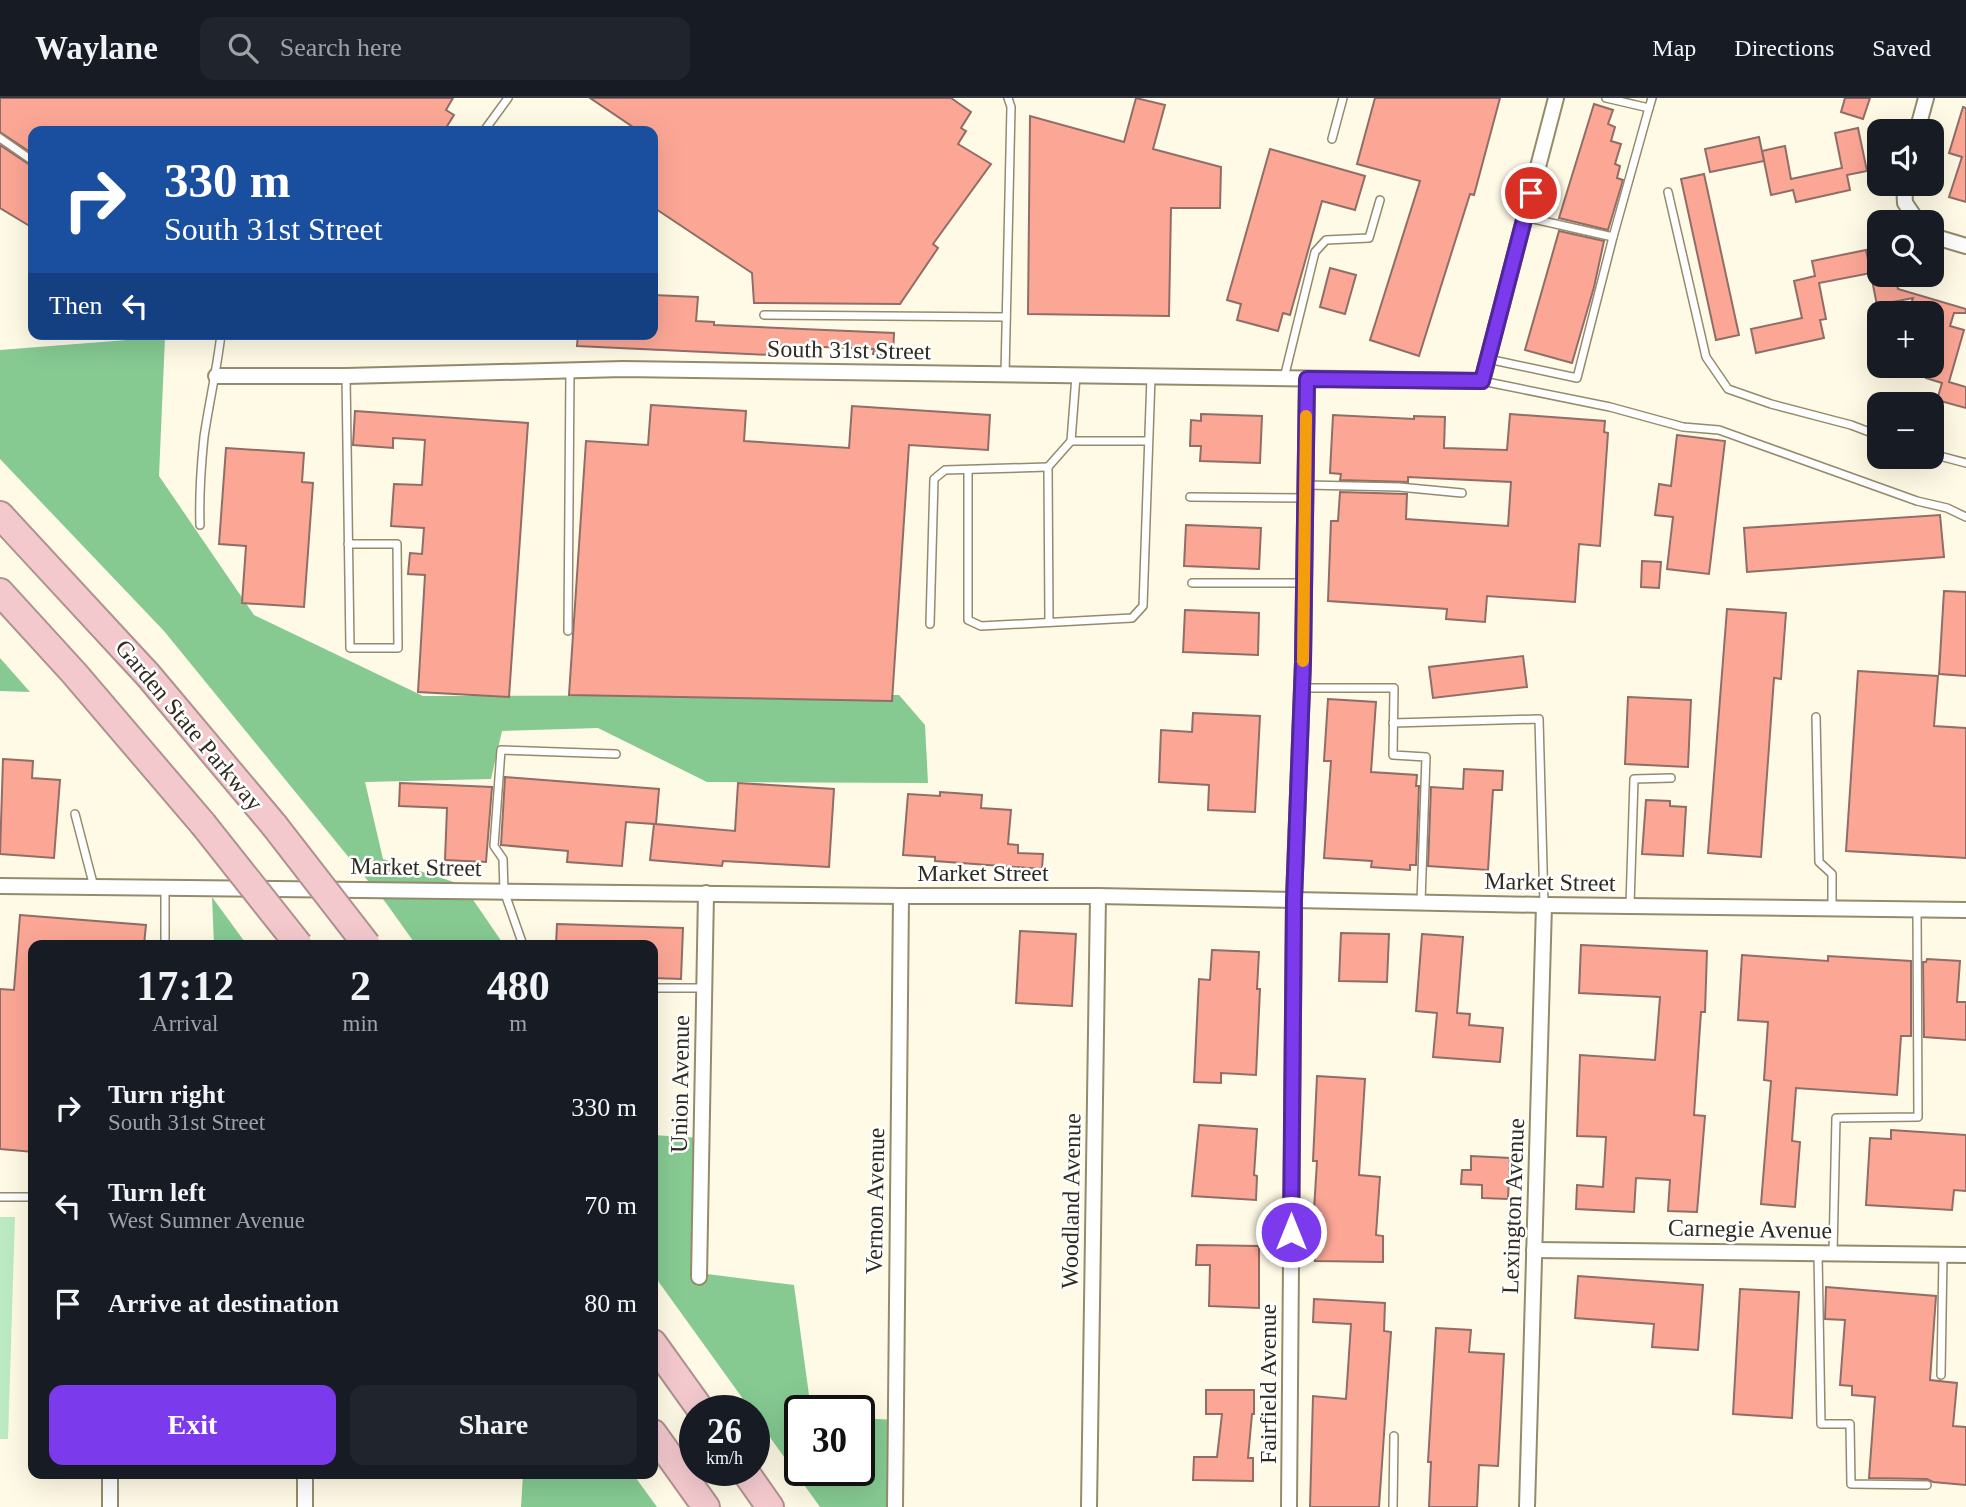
<!DOCTYPE html>
<meta charset="utf-8">
<style>
body{margin:0;font-family:"Times New Roman",serif;background:#20242c;color:#f1f3f6;height:100vh;display:flex;flex-direction:column;font-size:26px;white-space:nowrap}
*{box-sizing:border-box;margin:0}
p{font-size:23px;color:#9ea1a6}
.icon{flex:none;width:38px;height:38px;fill:none;stroke:currentColor;stroke-width:2;stroke-linecap:round;stroke-linejoin:round}
.map{position:relative;flex:1;overflow:hidden}
.sheet{position:absolute;left:28px;top:842px;width:630px;height:539px;display:flex;flex-direction:column;background:#171b24;border-radius:14px;box-shadow:0 7px 28px #0002}
.sheet>*{flex:none}
.hud{position:absolute;left:28px;top:28px;width:630px;height:214px;border-radius:14px;box-shadow:0 7px 28px #0002;background:#1a4fa0;color:#fff;overflow:hidden}
.fabs{position:absolute;left:1867px;top:21px;display:grid;gap:14px}
.fabs a{display:grid;place-items:center;width:77px;height:77px;border-radius:14px;background:#171b24;box-shadow:0 7px 28px #0002;font-size:35px}
.speed{position:absolute;left:679px;top:1297px;display:flex;gap:14px;font-size:35px;font-weight:700;text-align:center}
.speed>*{display:grid;place-content:center;width:91px;height:91px;border-radius:50%;background:#171b24;box-shadow:0 7px 28px #0002;line-height:1}
.speed small{font-size:18px;font-weight:400}
.speed .limit{border:4px solid #111;border-radius:10px;background:#fff;color:#111}
.pin{position:absolute;display:grid;place-items:center;width:60px;height:60px;color:#fff;margin:-30px;border:4px solid #fff;border-radius:50%;box-shadow:0 2px 7px #0007}
.me{position:absolute;width:77px;margin:-38px;rotate:0deg;stroke-linejoin:round;filter:drop-shadow(0 0 5px #0008)}
.turn{display:flex;align-items:center;gap:24px;height:147px;padding:0 21px;font-size:32px}
.turn .icon{width:91px;height:91px;stroke-width:2.5}
.turn b{display:block;font-size:49px;line-height:60px}
.then{display:flex;align-items:center;height:66px;padding:0 21px;background:#0003;gap:14px;font-size:26px}
.eta{display:flex;justify-content:space-evenly;align-items:center;height:119px;text-align:center}
.eta b{font-size:42px;font-weight:800;line-height:49px}
.primary-button{display:flex;gap:14px;margin-top:auto;padding:14px 21px}
.primary-button a{flex:1;height:80px;border-radius:14px;background:#7c3aed;color:#fff;font-size:28px;font-weight:800;line-height:80px;text-align:center}
.primary-button a+a{background:#20242c;color:#f1f3f6}
ul{padding:0;list-style:none}
li{display:flex;align-items:center;gap:21px;height:98px;padding:0 21px}
li div{flex:1}
li b{display:block;font-size:26px}
li em{font-style:normal}
header{display:flex;align-items:center;gap:42px;box-sizing:border-box;height:98px;padding:0 35px;background:#171b24;border-bottom:2px solid #363941}
header strong{font-size:33px}
nav{display:flex;gap:38px;margin-inline-start:auto;font-size:24px}
.search{width:490px;height:63px;background:#20242c;display:flex;align-items:center;gap:18px;box-sizing:border-box;padding:0 24px;border-radius:14px;color:#9ea1a6;font-size:26px}
.map>svg:first-child{display:block}
</style>
<header>
<strong>Waylane</strong>
<div class="search"><svg class="icon" aria-label="search" viewBox="0 0 24 24"><circle cx="10" cy="10" r="6"/><path d="M15 15l6 6"/></svg>Search here</div>
<nav><a>Map</a><a>Directions</a><a>Saved</a></nav>
</header>
<div class="map">
<svg width="1966" height="1409" viewBox="0 0 1966 1409">
<rect width="100%" height="100%" fill="#fffae5"/>
<path fill="#bceac3" d="M 0,1119 L 15,1119 L 8,1341 L 0,1341 Z"/>
<g fill="#86ca92">
<path d="M 165,239 L 159,378 L 254,517 L 423,598 L 899,597 L 925,627 L 928,685 L 707,684 L 598,630 L 502,633 L 491,681 L 365,684 L 383,761 L 463,787 L 504,847 L 416,847 L 386,805 L 164,533 L 0,361 L 0,252 Z"/>
<path d="M 0,560 L 30,594 L 0,593 Z"/>
<path d="M 212,799 L 247,847 L 214,847 Z"/>
<path d="M 653,1037 L 700,1040 L 707,1176 L 794,1187 L 811,1312 L 800,1312 L 800,1372 L 859,1372 L 859,1320 L 897,1322 L 899,1409 L 820,1409 L 754,1317 L 754,1312 L 751,1312 L 653,1176 Z"/>
<path d="M 523,1376 L 633,1376 L 657,1409 L 521,1409 Z"/>
</g>
<g fill="#fca796" stroke="#906d66" stroke-width="2">
<path d="M 0,0 L 453,0 L 446,12 L 454,17 L 444,33 L 33,33 L 33,56 L 0,34 Z"/>
<path d="M 590,0 L 951,0 L 971,14 L 961,30 L 966,33 L 958,46 L 991,66 L 933,146 L 938,150 L 900,206 L 754,205 L 752,175 L 653,109 L 653,33 L 639,33 Z"/>
<path d="M 1136,0 L 1165,7 L 1153,51 L 1221,69 L 1220,110 L 1171,110 L 1169,218 L 1028,216 L 1030,18 L 1124,44 Z"/>
<path d="M 1375,0 L 1500,0 L 1474,97 L 1470,96 L 1419,258 L 1370,242 L 1420,83 L 1357,66 Z"/>
<path d="M 1845,0 L 1870,0 L 1863,21 L 1841,14 Z"/>
<path d="M 1594,6 L 1613,12 L 1608,26 L 1615,29 L 1611,43 L 1621,46 L 1615,66 L 1620,68 L 1617,80 L 1623,82 L 1608,132 L 1559,120 Z"/>
<path d="M 1963,9 L 1966,10 L 1966,104 L 1949,99 L 1962,59 L 1949,55 Z"/>
<path d="M 1858,30 L 1867,73 L 1847,77 L 1850,92 L 1796,104 L 1793,92 L 1771,97 L 1762,53 L 1785,48 L 1791,81 L 1842,70 L 1835,35 Z"/>
<path d="M 1759,39 L 1764,63 L 1710,74 L 1705,51 Z"/>
<path d="M 0,47 L 33,69 L 33,130 L 0,110 Z"/>
<path d="M 1270,51 L 1365,78 L 1355,112 L 1322,103 L 1290,217 L 1283,215 L 1278,233 L 1237,222 L 1241,206 L 1227,202 Z"/>
<path d="M 1704,76 L 1739,237 L 1716,242 L 1681,81 Z"/>
<path d="M 1559,133 L 1604,143 L 1594,189 L 1572,265 L 1525,252 Z"/>
<path d="M 1866,152 L 1871,175 L 1819,185 L 1826,221 L 1820,222 L 1824,240 L 1756,255 L 1751,231 L 1802,220 L 1794,183 L 1815,178 L 1812,163 Z"/>
<path d="M 1330,170 L 1356,177 L 1345,216 L 1320,209 Z"/>
<path d="M 1871,177 L 1895,177 L 1898,191 L 1966,211 L 1966,215 L 1954,215 L 1950,228 L 1964,232 L 1949,284 L 1966,289 L 1966,310 L 1937,302 L 1942,285 L 1926,280 L 1929,268 L 1932,268 L 1932,259 L 1941,229 L 1932,226 L 1932,215 L 1908,215 L 1913,200 L 1877,207 Z"/>
<path d="M 653,197 L 698,199 L 696,223 L 714,224 L 714,227 L 894,235 L 893,257 L 873,256 L 874,251 L 772,247 L 771,257 L 577,248 L 578,236 L 653,236 Z"/>
<path d="M 651,307 L 746,313 L 744,343 L 849,350 L 852,308 L 990,317 L 988,352 L 909,347 L 892,603 L 569,597 L 586,343 L 648,347 Z"/>
<path d="M 355,313 L 528,325 L 509,599 L 418,594 L 425,477 L 408,476 L 410,455 L 422,456 L 424,430 L 391,428 L 394,386 L 422,387 L 425,342 L 393,340 L 393,350 L 353,347 Z"/>
<path d="M 1201,316 L 1262,318 L 1260,365 L 1200,363 L 1201,348 L 1190,348 L 1191,322 L 1201,323 Z"/>
<path d="M 1510,316 L 1605,323 L 1604,334 L 1608,335 L 1600,448 L 1579,446 L 1575,504 L 1487,498 L 1485,524 L 1446,521 L 1447,511 L 1328,503 L 1331,423 L 1338,423 L 1340,394 L 1407,396 L 1406,421 L 1508,428 L 1511,384 L 1408,379 L 1408,384 L 1340,382 L 1341,376 L 1330,375 L 1333,317 L 1414,321 L 1414,318 L 1445,319 L 1444,350 L 1507,352 Z"/>
<path d="M 1677,337 L 1725,343 L 1709,476 L 1667,471 L 1673,419 L 1655,417 L 1659,386 L 1671,388 Z"/>
<path d="M 226,350 L 304,355 L 302,384 L 313,385 L 304,509 L 242,505 L 246,448 L 219,446 Z"/>
<path d="M 1940,417 L 1944,459 L 1747,474 L 1744,430 Z"/>
<path d="M 1186,427 L 1261,430 L 1259,471 L 1184,468 Z"/>
<path d="M 1642,463 L 1661,464 L 1659,490 L 1641,489 Z"/>
<path d="M 1944,493 L 1966,494 L 1966,578 L 1939,576 Z"/>
<path d="M 1727,511 L 1786,515 L 1781,581 L 1774,580 L 1761,759 L 1708,755 Z"/>
<path d="M 1185,512 L 1259,515 L 1258,557 L 1183,554 Z"/>
<path d="M 1523,558 L 1527,589 L 1433,600 L 1429,569 Z"/>
<path d="M 1858,573 L 1938,578 L 1934,628 L 1966,630 L 1966,760 L 1846,753 Z"/>
<path d="M 1628,599 L 1691,602 L 1688,669 L 1625,666 Z"/>
<path d="M 1328,601 L 1376,604 L 1371,674 L 1417,677 L 1416,688 L 1419,688 L 1416,767 L 1410,767 L 1410,772 L 1371,769 L 1372,763 L 1324,760 L 1331,663 L 1324,663 Z"/>
<path d="M 1193,615 L 1260,618 L 1255,714 L 1208,712 L 1209,687 L 1159,684 L 1161,632 L 1192,634 Z"/>
<path d="M 3,661 L 33,663 L 32,680 L 60,682 L 54,760 L 0,756 Z"/>
<path d="M 1464,671 L 1503,673 L 1502,692 L 1493,692 L 1488,772 L 1428,768 L 1431,689 L 1463,691 Z"/>
<path d="M 505,679 L 659,691 L 656,726 L 735,733 L 738,685 L 834,691 L 829,769 L 723,763 L 722,768 L 650,762 L 654,726 L 626,724 L 622,768 L 567,764 L 568,753 L 501,747 Z"/>
<path d="M 400,685 L 492,689 L 486,764 L 445,762 L 447,710 L 399,708 Z"/>
<path d="M 940,694 L 982,697 L 981,710 L 1011,712 L 1008,746 L 1018,747 L 1018,755 L 1043,756 L 1042,771 L 935,763 L 935,759 L 903,757 L 908,696 L 940,698 Z"/>
<path d="M 1646,702 L 1670,703 L 1670,708 L 1686,709 L 1683,758 L 1642,756 Z"/>
<path d="M 20,817 L 146,827 L 144,847 L 33,847 L 33,1054 L 0,1051 L 0,891 L 14,892 Z"/>
<path d="M 557,826 L 683,830 L 681,881 L 653,880 L 653,847 L 556,847 Z"/>
<path d="M 1020,833 L 1076,836 L 1072,908 L 1016,905 Z"/>
<path d="M 1341,835 L 1389,836 L 1387,884 L 1339,883 Z"/>
<path d="M 1422,836 L 1463,839 L 1457,915 L 1470,916 L 1469,927 L 1503,930 L 1500,964 L 1433,959 L 1437,915 L 1416,913 Z"/>
<path d="M 1581,847 L 1707,853 L 1705,914 L 1701,914 L 1694,1017 L 1705,1018 L 1697,1114 L 1668,1113 L 1670,1082 L 1636,1080 L 1634,1114 L 1576,1111 L 1577,1087 L 1603,1089 L 1606,1039 L 1577,1038 L 1580,957 L 1655,962 L 1660,899 L 1579,895 Z"/>
<path d="M 1212,852 L 1259,854 L 1257,891 L 1260,891 L 1256,977 L 1221,975 L 1221,985 L 1194,984 L 1199,881 L 1210,882 Z"/>
<path d="M 1742,857 L 1828,863 L 1828,858 L 1911,863 L 1911,938 L 1901,938 L 1897,997 L 1796,990 L 1792,1043 L 1800,1044 L 1795,1109 L 1761,1106 L 1771,983 L 1764,982 L 1768,924 L 1738,922 Z"/>
<path d="M 1927,861 L 1960,863 L 1957,904 L 1966,904 L 1966,942 L 1924,939 L 1923,864 L 1926,864 Z"/>
<path d="M 1317,978 L 1365,981 L 1359,1077 L 1380,1079 L 1376,1137 L 1383,1138 L 1383,1164 L 1315,1163 L 1315,1128 L 1313,1128 L 1317,1063 L 1313,1063 Z"/>
<path d="M 1199,1027 L 1257,1031 L 1254,1077 L 1257,1078 L 1256,1102 L 1192,1098 Z"/>
<path d="M 1891,1032 L 1966,1037 L 1966,1093 L 1954,1092 L 1952,1112 L 1866,1107 L 1870,1040 L 1891,1041 Z"/>
<path d="M 1471,1058 L 1510,1060 L 1508,1101 L 1482,1100 L 1482,1087 L 1461,1086 L 1462,1072 L 1471,1072 Z"/>
<path d="M 1197,1147 L 1259,1148 L 1259,1210 L 1209,1208 L 1210,1167 L 1196,1167 Z"/>
<path d="M 1578,1178 L 1703,1187 L 1698,1252 L 1652,1249 L 1654,1226 L 1575,1220 Z"/>
<path d="M 1826,1189 L 1936,1198 L 1930,1282 L 1957,1285 L 1953,1328 L 1966,1329 L 1966,1387 L 1933,1384 L 1927,1381 L 1869,1380 L 1875,1299 L 1852,1297 L 1852,1288 L 1840,1287 L 1845,1222 L 1825,1221 Z"/>
<path d="M 1740,1191 L 1799,1194 L 1792,1320 L 1733,1316 Z"/>
<path d="M 1314,1201 L 1385,1205 L 1384,1233 L 1391,1234 L 1379,1409 L 1310,1409 L 1313,1298 L 1346,1301 L 1351,1226 L 1313,1224 Z"/>
<path d="M 1436,1230 L 1471,1232 L 1469,1254 L 1504,1256 L 1498,1368 L 1479,1367 L 1477,1409 L 1429,1409 L 1431,1364 L 1428,1364 Z"/>
<path d="M 1206,1292 L 1254,1292 L 1254,1316 L 1252,1316 L 1248,1360 L 1253,1360 L 1253,1383 L 1193,1382 L 1194,1359 L 1217,1359 L 1222,1316 L 1206,1316 Z"/>
</g>
<g fill="none" stroke-linecap="round" stroke-linejoin="round">
<defs>
<g id="service">
<path d="M 1606,0 L 1649,10 L 1652,0"/>
<path d="M 484,33 L 508,0"/>
<path d="M 0,40 L 33,63"/>
<path d="M 1332,41 L 1343,0"/>
<path d="M 1668,94 L 1706,259 L 1728,291 L 1771,306 L 1851,327 L 1880,338"/>
<path d="M 1525,119 L 1613,139 L 1649,10"/>
<path d="M 764,217 L 1006,219"/>
<path d="M 1488,261 L 1577,280 L 1613,139"/>
<path d="M 1005,277 L 1011,9 L 1008,0"/>
<path d="M 346,278 L 350,550 L 398,550 L 397,446 L 348,446"/>
<path d="M 1284,280 L 1315,154 L 1326,142 L 1369,140 L 1380,102"/>
<path d="M 1482,283 L 1610,309 L 1683,329 L 1719,332 L 1917,403 L 1947,410 L 1966,419"/>
<path d="M 1071,343 L 1148,343"/>
<path d="M 1932,356 L 1966,365"/>
<path d="M 968,372 L 968,522 L 981,528 L 1132,520 L 1143,508 L 1151,279"/>
<path d="M 1306,387 L 1399,389 L 1462,395"/>
<path d="M 1190,399 L 1305,400"/>
<path d="M 200,427 C 199,398 201,368 204,339 C 209,305 217,271 221,236"/>
<path d="M 1192,485 L 1304,485"/>
<path d="M 1049,524 L 1048,369 L 1071,343 L 1076,278"/>
<path d="M 930,526 L 934,381 L 945,372 L 1048,369"/>
<path d="M 568,533 L 570,273"/>
<path d="M 1302,590 L 1394,590 L 1393,657 L 1426,659 L 1421,804"/>
<path d="M 1816,619 L 1819,764 L 1832,776 L 1832,809"/>
<path d="M 1393,625 L 1539,621 L 1544,806"/>
<path d="M 75,716 L 94,789"/>
<path d="M 165,790 L 165,847"/>
<path d="M 1630,807 L 1634,681 L 1671,680"/>
<path d="M 523,847 L 504,793 L 503,761 L 494,748 L 501,652 L 616,656"/>
<path d="M 653,890 L 705,890"/>
<path d="M 0,1099 L 33,1099"/>
<path d="M 1833,1155 L 1836,1020 L 1918,1019 L 1917,812"/>
<path d="M 1818,1156 L 1821,1326 L 1850,1326 L 1851,1386 L 1927,1387"/>
<path d="M 1941,1277 L 1943,1157"/>
<path d="M 1393,1409 L 1394,1338"/>
</g>
<g id="minor">
<path d="M 1917,33 L 1926,0"/>
<path d="M 1904,86 L 1905,105 L 1918,124"/>
<path d="M 1932,135 L 1939,140 L 1966,148"/>
<path d="M 216,278 L 346,278 L 623,271 L 1482,283 L 1556,0"/>
<path d="M 0,788 L 901,798 L 1098,798 L 1544,807 L 1966,812"/>
<path d="M 1534,1152 L 1966,1157"/>
<path d="M 699,1179 L 706,795"/>
<path d="M 110,1409 L 110,1376"/>
<path d="M 305,1409 L 305,1376"/>
<path d="M 895,1409 L 901,798"/>
<path d="M 1089,1409 L 1098,798"/>
<path d="M 1289,1409 L 1294,801 L 1303,564 L 1307,281"/>
<path d="M 1527,1409 L 1544,807"/>
</g>
<g id="motorway">
<path d="M 0,417 L 148,577 L 274,727"/>
<path d="M 0,494 L 74,575 L 203,726"/>
<path d="M 653,1245 L 701,1312"/>
<path d="M 653,1335 L 706,1409"/>
<path d="M 744,1372 L 770,1409"/>
</g>
</defs>
<use href="#service" stroke="#938b6b" stroke-width="10"/>
<use href="#minor" stroke="#938b6b" stroke-width="18"/>
<use href="#motorway" stroke="#ae9290" stroke-width="30"/>
<use href="#service" stroke="#fff" stroke-width="7"/>
<use href="#minor" stroke="#fff" stroke-width="14"/>
<use href="#motorway" stroke="#f3c9ce" stroke-width="26"/>
<defs>
<g id="motorway-bridge">
<path d="M 203,726 L 299,847"/>
<path d="M 274,727 L 367,847"/>
</g>
</defs>
<use href="#motorway-bridge" stroke="#ae9290" stroke-width="30" stroke-linecap="butt"/>
<use href="#motorway-bridge" stroke="#f3c9ce" stroke-width="26"/>
</g>
<g fill="none" stroke-linecap="round" stroke-linejoin="round">
<defs>
<path id="route" d="M 1291,1134 L 1294,802 L 1303,564 L 1307,281 L 1482,283 L 1531,95"/>
</defs>
<use href="#route" stroke="#51269a" stroke-width="18"/>
<use href="#route" stroke="#7c3aed" stroke-width="12"/>
<path stroke="#f59e0b" stroke-width="12" d="M 1303,563 L 1306,318"/>
</g>
<g text-anchor="middle" dominant-baseline="central" stroke-width="5" stroke-linejoin="round" paint-order="stroke">
<g font-size="24" fill="#2f2b1e" stroke="#fff">
<text transform="translate(849 252) rotate(1)">South 31st Street</text>
<text transform="translate(189 627) rotate(50)">Garden State Parkway</text>
<text transform="translate(416 769) rotate(1)">Market Street</text>
<text x="983" y="775">Market Street</text>
<text transform="translate(1550 784) rotate(1)">Market Street</text>
<text transform="translate(680 986) rotate(-89)">Union Avenue</text>
<text transform="translate(875 1103) rotate(-89)">Vernon Avenue</text>
<text transform="translate(1071 1103) rotate(-89)">Woodland Avenue</text>
<text transform="translate(1513 1108) rotate(-88)">Lexington Avenue</text>
<text transform="translate(1750 1131) rotate(1)">Carnegie Avenue</text>
<text transform="translate(1268 1286) rotate(-90)">Fairfield Avenue</text>
</g>
</g>
</svg>
<div class="fabs">
<a><svg class="icon" aria-label="sound" viewBox="0 0 24 24"><path d="M4 9h4l5-4v14l-5-4H4zM17 9q2 3 0 6"/></svg></a>
<a><svg class="icon" aria-label="search" viewBox="0 0 24 24"><circle cx="10" cy="10" r="6"/><path d="M15 15l6 6"/></svg></a>
<a>+</a>
<a>−</a>
</div>
<div class="speed"><div>26<small>km/h</small></div><div class="limit">30</div></div>
<div class="pin" style="left:1531px;top:95px;background:#d93025"><svg class="icon" aria-label="arrive" viewBox="0 0 24 24"><path d="M6 21V4h12l-3 4 3 4H6"/></svg></div>
<svg class="me" style="left:1291px;top:1134px" viewBox="-20 -20 40 40"><circle r="17" fill="#7c3aed" stroke="#fff" stroke-width="3"/><path d="M0-11L8 9 0 5-8 9z" fill="#fff"/></svg>
<div class="hud">
<div class="turn"><svg class="icon" aria-label="right" viewBox="0 0 24 24"><path d="M7 20v-9h11M14 6l5 5-5 5"/></svg><div><b>330 m</b>South 31st Street</div></div>
<div class="then">Then<svg class="icon" aria-label="left" viewBox="0 0 24 24"><path d="M17 20v-9H6M10 6l-5 5 5 5"/></svg></div>
</div>
<section class="sheet">
<div class="eta">
<div><b>17:12</b><p>Arrival</p></div>
<div><b>2</b><p>min</p></div>
<div><b>480</b><p>m</p></div>
</div>
<ul>
<li><svg class="icon" aria-label="right" viewBox="0 0 24 24"><path d="M7 20v-9h11M14 6l5 5-5 5"/></svg><div><b>Turn right</b><p>South 31st Street</p></div><em>330 m</em></li>
<li><svg class="icon" aria-label="left" viewBox="0 0 24 24"><path d="M17 20v-9H6M10 6l-5 5 5 5"/></svg><div><b>Turn left</b><p>West Sumner Avenue</p></div><em>70 m</em></li>
<li><svg class="icon" aria-label="arrive" viewBox="0 0 24 24"><path d="M6 21V4h12l-3 4 3 4H6"/></svg><div><b>Arrive at destination</b></div><em>80 m</em></li>
</ul>
<div class="primary-button"><a>Exit</a><a>Share</a></div>
</section>
</div>
